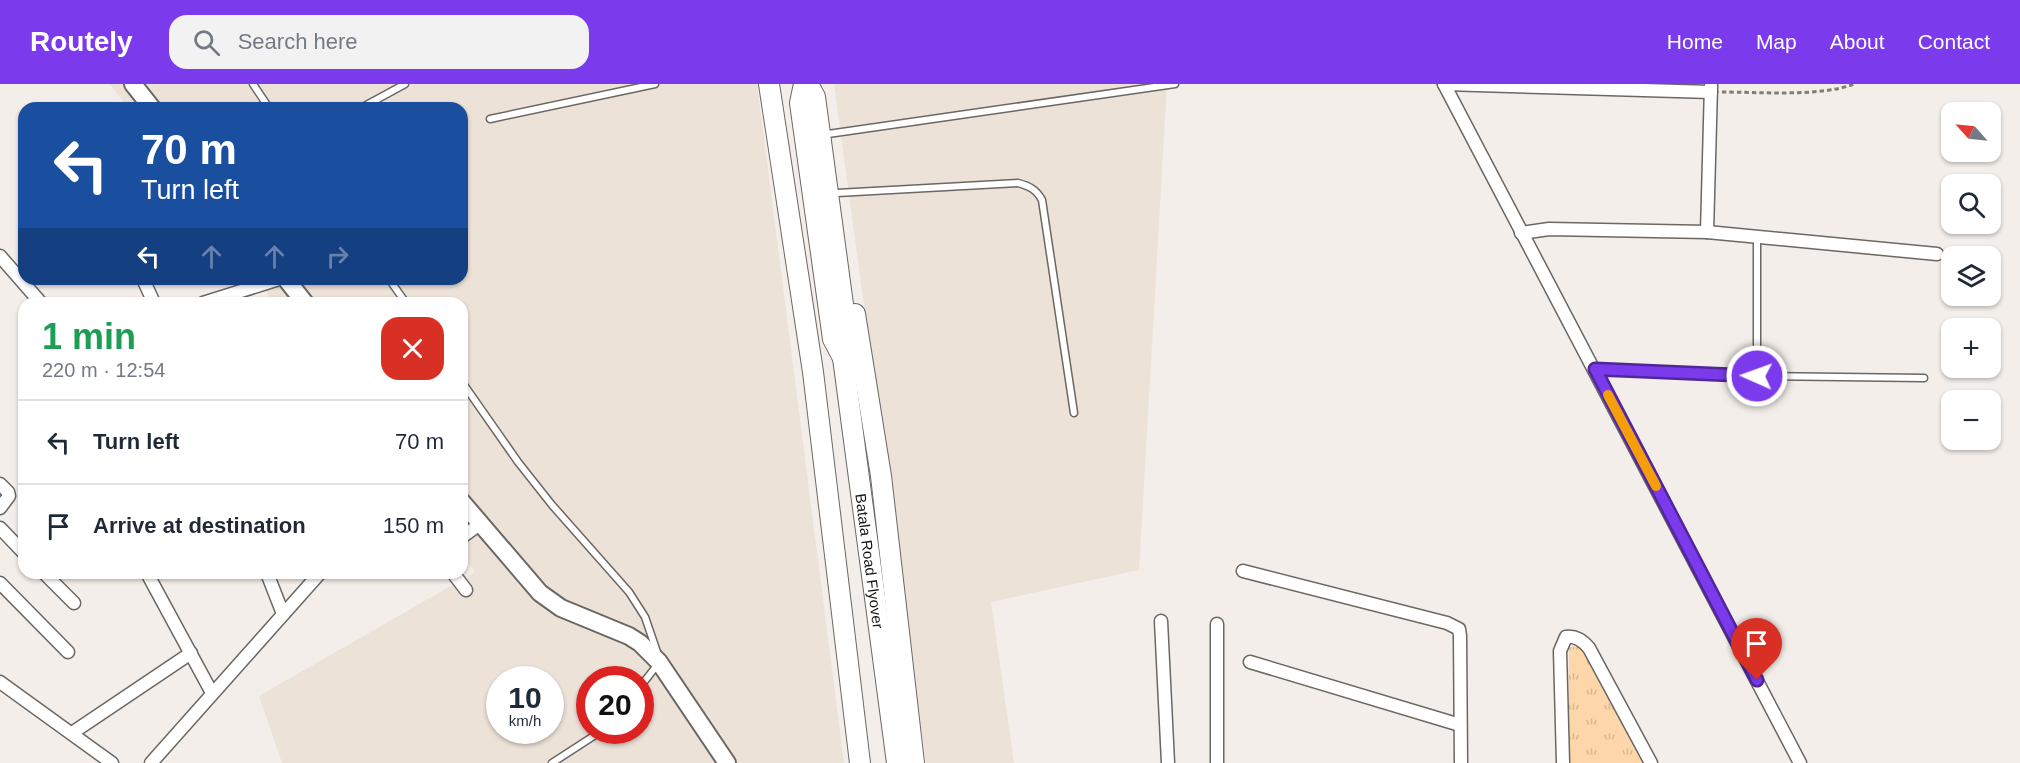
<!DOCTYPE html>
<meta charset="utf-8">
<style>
body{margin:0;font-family:Arial,sans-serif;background:#f2f2f3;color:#1f2937;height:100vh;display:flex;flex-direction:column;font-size:22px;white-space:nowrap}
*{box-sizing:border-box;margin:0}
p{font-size:20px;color:#747a83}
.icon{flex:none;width:33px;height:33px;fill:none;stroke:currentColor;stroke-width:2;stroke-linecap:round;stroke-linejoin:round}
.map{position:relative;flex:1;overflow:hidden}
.details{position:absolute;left:18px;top:213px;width:450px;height:282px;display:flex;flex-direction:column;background:#fff;border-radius:18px;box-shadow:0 2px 4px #0004}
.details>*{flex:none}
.hud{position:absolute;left:18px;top:18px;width:450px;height:183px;border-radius:18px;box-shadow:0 2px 4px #0004;background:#1a4fa0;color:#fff;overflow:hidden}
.needle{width:39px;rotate:297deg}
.tools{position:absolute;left:1941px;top:18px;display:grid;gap:12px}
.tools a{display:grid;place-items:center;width:60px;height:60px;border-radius:12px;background:#fff;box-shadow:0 2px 4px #0004;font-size:30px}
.speed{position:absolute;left:486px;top:582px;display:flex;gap:12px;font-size:30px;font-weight:700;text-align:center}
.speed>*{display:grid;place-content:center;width:78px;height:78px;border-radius:50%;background:#fff;box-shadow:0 2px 4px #0004;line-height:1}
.speed small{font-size:15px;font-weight:400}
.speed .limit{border:9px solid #d22;background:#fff;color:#111}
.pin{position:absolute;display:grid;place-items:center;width:51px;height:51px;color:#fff;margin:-62px -26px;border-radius:50% 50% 50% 0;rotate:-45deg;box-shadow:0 0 6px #0007}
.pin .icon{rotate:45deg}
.me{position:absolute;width:66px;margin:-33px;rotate:272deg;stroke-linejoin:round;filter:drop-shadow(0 0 4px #0008)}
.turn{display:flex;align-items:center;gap:21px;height:126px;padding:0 24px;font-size:27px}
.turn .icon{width:78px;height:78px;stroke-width:2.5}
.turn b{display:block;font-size:42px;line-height:51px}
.lanes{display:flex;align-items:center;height:57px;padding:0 24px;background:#0003;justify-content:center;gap:30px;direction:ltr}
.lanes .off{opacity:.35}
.round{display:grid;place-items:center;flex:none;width:63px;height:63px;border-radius:18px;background:#f2f2f3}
.summary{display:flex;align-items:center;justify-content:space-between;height:102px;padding:0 24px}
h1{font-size:36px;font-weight:800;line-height:45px;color:#1e9e55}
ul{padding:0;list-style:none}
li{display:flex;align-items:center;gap:18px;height:84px;padding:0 24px;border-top:2px solid #e0e1e3}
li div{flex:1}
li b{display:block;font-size:22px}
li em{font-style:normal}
header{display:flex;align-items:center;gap:36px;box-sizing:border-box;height:84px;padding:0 30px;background:#7c3aed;color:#fff}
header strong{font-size:28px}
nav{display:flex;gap:33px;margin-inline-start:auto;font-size:21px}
.search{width:420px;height:54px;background:#f2f2f3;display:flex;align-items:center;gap:15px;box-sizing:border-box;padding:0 21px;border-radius:18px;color:#747a83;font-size:22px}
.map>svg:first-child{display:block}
</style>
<header>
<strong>Routely</strong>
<div class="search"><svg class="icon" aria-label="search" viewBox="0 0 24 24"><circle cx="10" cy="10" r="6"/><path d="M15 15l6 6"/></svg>Search here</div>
<nav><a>Home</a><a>Map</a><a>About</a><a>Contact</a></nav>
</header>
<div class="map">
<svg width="2020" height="679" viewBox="0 0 2020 679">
<defs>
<pattern id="grass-tufts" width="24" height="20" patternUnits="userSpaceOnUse" patternTransform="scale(1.5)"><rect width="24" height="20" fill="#fdd6aa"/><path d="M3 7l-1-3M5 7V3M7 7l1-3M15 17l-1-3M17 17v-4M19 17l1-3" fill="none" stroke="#d8b791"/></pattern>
</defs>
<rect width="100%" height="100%" fill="#f3eee9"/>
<g fill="#ece2d7" fill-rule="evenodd">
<path d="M 110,0 L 757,0 L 844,679 L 282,679 L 259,612 L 475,488 L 462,471 L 462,219 L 274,219 L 256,195 L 462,195 L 462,24 L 128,24 ZM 500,596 L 550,596 L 550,646 L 500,646 ZM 590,596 L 640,596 L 640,646 L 590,646 Z"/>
<path d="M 834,0 L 1167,0 L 1139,486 L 991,518 L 1014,679 L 926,679 Z"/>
</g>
<path fill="url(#grass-tufts)" d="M 1586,561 L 1646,679 L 1568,679 L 1569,563 Z"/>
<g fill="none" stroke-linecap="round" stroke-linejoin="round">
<defs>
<g id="service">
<path d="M 253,0 L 269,24"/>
<path d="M 361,24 L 405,0"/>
<path d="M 490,35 L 655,0"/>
<path d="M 828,50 L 1175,0"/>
<path d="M 837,109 L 1018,99 C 1029,102 1036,105 1042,116 L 1074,329"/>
<path d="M 389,195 L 406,219"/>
<path d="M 1595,285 L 1757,292 L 1924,294"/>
<path d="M 1757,292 L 1757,152"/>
<path d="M 462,298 L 518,378 L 552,421 L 629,508 L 645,533 L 657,568"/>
<path d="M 640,603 L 658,580"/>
<path d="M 552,679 L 603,646"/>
</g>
<g id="minor">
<path d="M 1444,0 L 1800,679"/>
<path d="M 1444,0 L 1711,8"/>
<path d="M 1707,148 L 1711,2"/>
<path d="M 1521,149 L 1549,145 L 1707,148 L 1937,170"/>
<path d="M 0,172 L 41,219"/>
<path d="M 143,195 L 154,219"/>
<path d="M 203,219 L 279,195"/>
<path d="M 0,400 L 8,408 L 9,412 L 0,424"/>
<path d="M 0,444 L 24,469"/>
<path d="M 462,453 L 480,440"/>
<path d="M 1243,487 L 1447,539 L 1459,545 L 1460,552 L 1461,679"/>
<path d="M 44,489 L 74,519"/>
<path d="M 147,489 L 212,609"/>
<path d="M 267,489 L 283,530"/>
<path d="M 453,489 L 466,506"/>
<path d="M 0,499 L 68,568"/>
<path d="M 1161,537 L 1168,679"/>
<path d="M 1250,578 L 1460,641"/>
<path d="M 0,598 L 112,679"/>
<path d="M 72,649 L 191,569"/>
<path d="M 151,679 L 320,489"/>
<path d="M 1217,679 L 1217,540"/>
<path d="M 1563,679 L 1560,567 L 1566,553 C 1576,552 1582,556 1589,564 L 1651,679"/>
</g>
<g id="tertiary">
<path d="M 133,0 L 152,24"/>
<path d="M 286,195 L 305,219"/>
<path d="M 462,418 L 540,509 L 561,524 L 629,552 L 640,559 L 659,578 L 727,679"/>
</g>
<g id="primary">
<path d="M 769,0 L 813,288 L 860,679"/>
<path d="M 804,0 L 800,19 L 833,255 L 843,274"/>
<path id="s1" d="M 808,0 L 815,13 L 847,250 L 843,274 L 897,679"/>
<path d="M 855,230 L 881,392 L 914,679"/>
</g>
</defs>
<use href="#service" stroke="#6b6763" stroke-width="9"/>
<use href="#minor" stroke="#6b6763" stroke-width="15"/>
<use href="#tertiary" stroke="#6b6763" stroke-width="20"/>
<use href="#primary" stroke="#6b6763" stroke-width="22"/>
<path stroke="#807c79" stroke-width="3" stroke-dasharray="4.5 3" stroke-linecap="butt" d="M 1722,8 C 1758,8 1821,13 1854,0"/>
<use href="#service" stroke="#fff" stroke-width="6"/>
<use href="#minor" stroke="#fff" stroke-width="12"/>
<use href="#tertiary" stroke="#fff" stroke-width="16"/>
<use href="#primary" stroke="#fff" stroke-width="20"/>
</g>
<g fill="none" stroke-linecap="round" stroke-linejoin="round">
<defs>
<path id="route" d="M 1757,292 L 1595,285 L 1757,596"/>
</defs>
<use href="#route" stroke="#51269a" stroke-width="15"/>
<use href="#route" stroke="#7c3aed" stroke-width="10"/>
<path stroke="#f59e0b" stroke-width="10" d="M 1608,311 L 1656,402"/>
</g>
<g text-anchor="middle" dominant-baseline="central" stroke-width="4.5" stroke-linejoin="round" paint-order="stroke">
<g font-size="15" fill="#181614" stroke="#f3eee9">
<text stroke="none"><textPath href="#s1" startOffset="483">Batala Road Flyover</textPath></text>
</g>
</g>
</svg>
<div class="tools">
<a><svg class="needle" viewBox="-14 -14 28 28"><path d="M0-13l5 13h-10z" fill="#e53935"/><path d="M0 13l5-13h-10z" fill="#747a83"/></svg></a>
<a><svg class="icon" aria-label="search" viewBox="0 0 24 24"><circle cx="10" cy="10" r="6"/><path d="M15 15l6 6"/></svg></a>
<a><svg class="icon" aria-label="layers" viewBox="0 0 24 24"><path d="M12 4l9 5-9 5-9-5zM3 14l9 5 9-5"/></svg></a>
<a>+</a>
<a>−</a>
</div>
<div class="speed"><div>10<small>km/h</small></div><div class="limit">20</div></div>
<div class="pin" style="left:1757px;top:596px;background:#d93025"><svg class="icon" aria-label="arrive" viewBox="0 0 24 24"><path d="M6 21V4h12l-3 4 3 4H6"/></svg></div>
<svg class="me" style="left:1757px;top:292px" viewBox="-20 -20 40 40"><circle r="17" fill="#7c3aed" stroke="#fff" stroke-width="3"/><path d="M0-11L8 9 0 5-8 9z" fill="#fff"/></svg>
<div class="hud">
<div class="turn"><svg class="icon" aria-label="left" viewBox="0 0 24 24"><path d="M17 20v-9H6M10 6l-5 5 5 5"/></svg><div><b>70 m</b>Turn left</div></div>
<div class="lanes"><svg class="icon" aria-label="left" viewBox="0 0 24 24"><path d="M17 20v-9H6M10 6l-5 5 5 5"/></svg><svg class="icon off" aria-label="ahead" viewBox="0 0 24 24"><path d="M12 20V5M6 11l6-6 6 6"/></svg><svg class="icon off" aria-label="ahead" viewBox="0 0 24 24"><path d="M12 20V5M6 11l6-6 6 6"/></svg><svg class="icon off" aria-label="right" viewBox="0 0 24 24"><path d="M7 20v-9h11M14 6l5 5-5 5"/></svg></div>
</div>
<section class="details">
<div class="summary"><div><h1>1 min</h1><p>220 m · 12:54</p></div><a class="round" style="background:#d93025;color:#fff"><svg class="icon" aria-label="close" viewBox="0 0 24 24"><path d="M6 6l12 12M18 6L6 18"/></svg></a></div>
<ul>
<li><svg class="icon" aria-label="left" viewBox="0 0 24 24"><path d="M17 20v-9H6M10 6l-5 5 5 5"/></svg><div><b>Turn left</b></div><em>70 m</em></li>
<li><svg class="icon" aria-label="arrive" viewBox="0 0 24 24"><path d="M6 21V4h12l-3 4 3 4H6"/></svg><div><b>Arrive at destination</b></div><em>150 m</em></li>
</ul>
</section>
</div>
